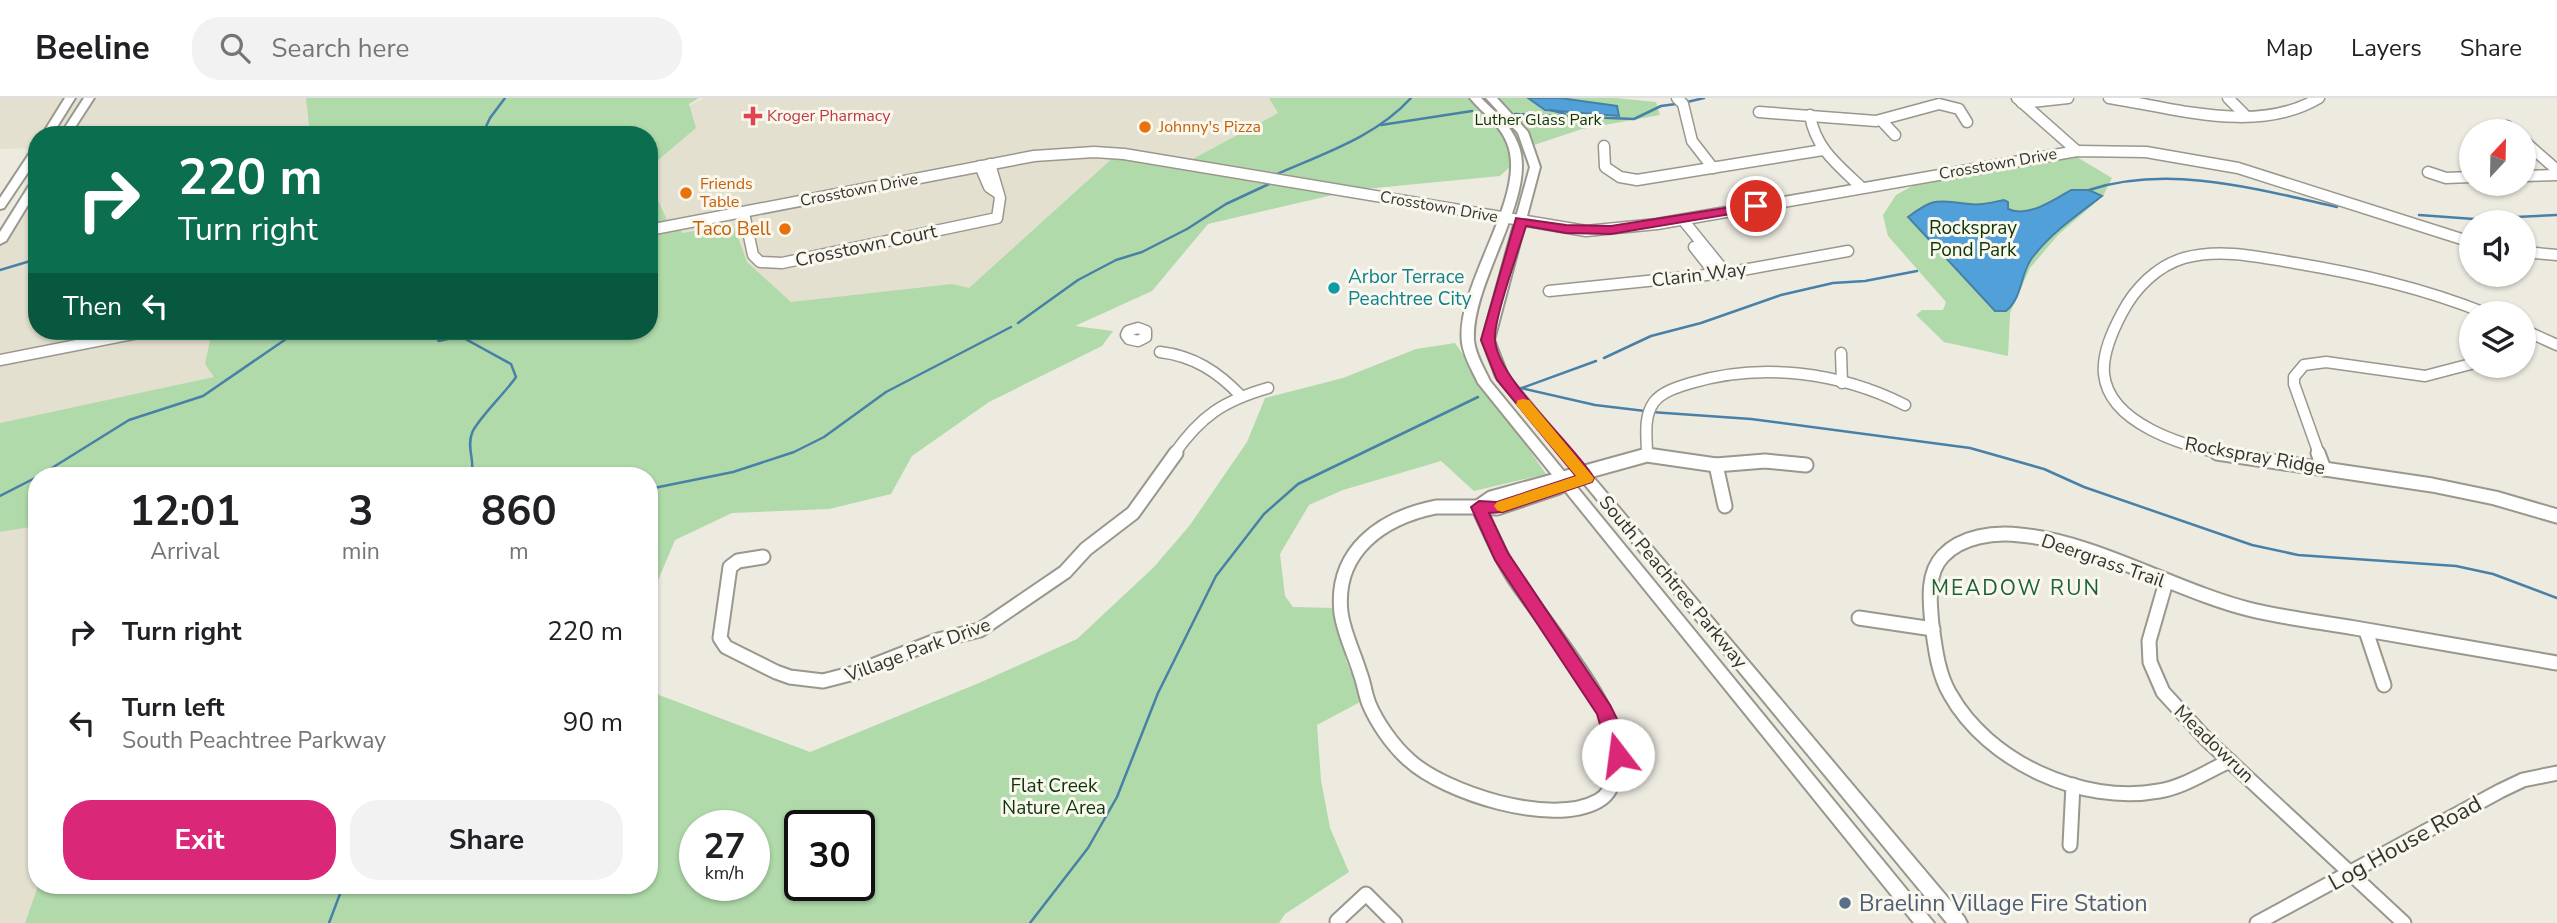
<!DOCTYPE html>
<style>
body{margin:0;font-family:"Nunito Sans",sans-serif;background:#f2f2f2;color:#202124;height:100vh;display:flex;flex-direction:column;font-size:26px;white-space:nowrap}
*{box-sizing:border-box;margin:0}
p{font-size:23px;color:#757577}
.icon{flex:none;width:38px;height:38px;fill:none;stroke:currentColor;stroke-width:2;stroke-linecap:round;stroke-linejoin:round}
.map{position:relative;flex:1;overflow:hidden}
.details{position:absolute;left:28px;top:369px;width:630px;height:427px;display:flex;flex-direction:column;background:#fff;border-radius:28px;box-shadow:0 2px 5px #0004}
.details>*{flex:none}
.top-card{position:absolute;left:28px;top:28px;width:630px;height:214px;border-radius:28px;box-shadow:0 2px 5px #0004;background:#0b6e4f;color:#fff;overflow:hidden}
.needle{width:46px;rotate:22deg}
.controls{position:absolute;left:2459px;top:21px;display:grid;gap:14px}
.controls a{display:grid;place-items:center;width:77px;height:77px;border-radius:50%;background:#fff;box-shadow:0 2px 5px #0004;font-size:35px}
.speed{position:absolute;left:679px;top:712px;display:flex;gap:14px;font-size:35px;font-weight:700;text-align:center}
.speed>*{display:grid;place-content:center;width:91px;height:91px;border-radius:50%;background:#fff;box-shadow:0 2px 5px #0004;line-height:1}
.speed small{font-size:18px;font-weight:400}
.speed .limit{border:4px solid #111;border-radius:10px;background:#fff;color:#111}
.pin{position:absolute;display:grid;place-items:center;width:60px;height:60px;color:#fff;margin:-30px;border:4px solid #fff;border-radius:50%;box-shadow:0 2px 7px #0007}
.me{position:absolute;width:77px;margin:-38px;rotate:345deg;stroke-linejoin:round;filter:drop-shadow(0 0 5px #0008)}
.turn{display:flex;align-items:center;gap:24px;height:147px;padding:0 35px;font-size:32px}
.turn .icon{width:91px;height:91px;stroke-width:2.5}
.turn b{display:block;font-size:49px;line-height:60px}
.then{display:flex;align-items:center;height:66px;padding:0 35px;background:#0003;gap:14px;font-size:26px}
.eta{display:flex;justify-content:space-evenly;align-items:center;height:119px;text-align:center}
.eta b{font-size:42px;font-weight:700;line-height:49px}
.cta{display:flex;gap:14px;margin-top:auto;padding:14px 35px}
.cta a{flex:1;height:80px;border-radius:28px;background:#db2777;color:#fff;font-size:28px;font-weight:700;line-height:80px;text-align:center}
.cta a+a{background:#f2f2f2;color:#202124}
ul{padding:0;list-style:none}
li{display:flex;align-items:center;gap:21px;height:91px;padding:0 35px}
li div{flex:1}
li b{display:block;font-size:26px}
li em{font-style:normal}
header{display:flex;align-items:center;gap:42px;box-sizing:border-box;height:98px;padding:0 35px;background:#fff;border-bottom:2px solid #e0e0e0}
header strong{font-size:33px}
nav{display:flex;gap:38px;margin-inline-start:auto;font-size:24px}
.search{width:490px;height:63px;background:#f2f2f2;display:flex;align-items:center;gap:18px;box-sizing:border-box;padding:0 24px;border-radius:28px;color:#757577;font-size:26px}
.map>svg:first-child{display:block}
</style>
<header>
<strong>Beeline</strong>
<div class="search"><svg class="icon" aria-label="search" viewBox="0 0 24 24"><circle cx="10" cy="10" r="6"/><path d="M15 15l6 6"/></svg>Search here</div>
<nav><a>Map</a><a>Layers</a><a>Share</a></nav>
</header>
<div class="map">
<svg width="2557" height="825" viewBox="0 0 2557 825">
<rect width="100%" height="100%" fill="#edeae0"/>
<g fill="#e4e0cf">
<path d="M 0,0 L 318,0 L 323,37 L 37,37 L 37,50 L 0,51 Z"/>
<path d="M 703,0 L 1269,0 L 1279,14 L 1189,63 L 946,211 L 784,215 L 649,147 L 649,72 L 664,22 Z"/>
<path d="M 37,79 L 37,233 L 296,233 L 287,264 L 0,325 L 0,143 Z"/>
<path d="M 37,428 L 38,788 L 25,825 L 0,825 L 0,434 Z"/>
</g>
<g fill="#b0daaa" fill-rule="evenodd">
<path d="M 306,0 L 699,0 L 689,6 L 696,30 L 651,68 L 649,72 L 649,37 L 310,37 Z"/>
<path d="M 1269,0 L 1616,0 L 1656,4 L 1660,17 L 1582,31 L 1534,47 L 1500,78 L 1354,92 L 1208,126 L 1152,193 L 1075,228 L 1113,233 L 1102,248 L 989,304 L 912,358 L 891,396 L 829,411 L 732,415 L 675,442 L 651,499 L 649,511 L 649,378 L 37,378 L 37,428 L 0,434 L 0,325 L 214,279 L 205,266 L 212,233 L 649,233 L 649,83 L 667,122 L 683,135 L 733,126 L 747,164 L 791,204 L 952,186 L 969,190 L 1116,57 L 1189,63 L 1278,15 Z"/>
<path d="M 2075,58 L 2112,80 L 2103,98 L 2058,137 L 2030,170 L 2010,215 L 2008,258 L 1944,244 L 1916,217 L 1922,212 L 1943,212 L 1946,204 L 1888,138 L 1883,117 L 1896,97 L 1916,86 Z"/>
<path d="M 1455,245 L 1546,376 L 1474,393 L 1441,363 L 1343,392 L 1309,407 L 1280,456 L 1285,498 L 1293,509 L 1335,510 L 1346,562 L 1362,603 L 1317,627 L 1321,682 L 1330,730 L 1349,774 L 1285,816 L 1279,825 L 25,825 L 38,788 L 649,788 L 649,575 L 659,597 L 810,654 L 979,585 L 1077,541 L 1154,469 L 1190,427 L 1247,344 L 1265,300 L 1343,280 L 1416,251 ZM 695,728 L 754,728 L 754,788 L 695,788 ZM 800,728 L 859,728 L 859,788 L 800,788 Z"/>
</g>
<g fill="#51a0da" stroke="#4880a7" stroke-width="2">
<path d="M 1528,0 L 1560,0 L 1617,8 L 1619,18 L 1545,12 Z"/>
<path d="M 2071,92 L 2089,92 L 2102,98 C 2077,117 2051,135 2032,160 C 2020,176 2023,199 2006,213 L 1995,213 L 1908,119 C 1936,98 1938,103 1970,106 C 1981,108 1993,104 2004,102 L 2008,104 L 2008,111 C 2028,120 2054,102 2071,92 Z"/>
</g>
<g fill="none" stroke-linecap="round" stroke-linejoin="round">
<g stroke="#4880a7" stroke-width="2.5">
<path d="M 1687,4 L 1704,0"/>
<path d="M 1551,12 L 1565,16"/>
<path d="M 1515,16 L 1634,21 L 1661,8 L 1676,6"/>
<path d="M 1381,27 L 1472,13"/>
<path d="M 482,37 L 490,20 L 505,0"/>
<path d="M 1275,77 C 1322,56 1376,39 1411,0"/>
<path d="M 2089,92 C 2169,66 2257,91 2337,109"/>
<path d="M 2419,117 L 2474,121 L 2557,117"/>
<path d="M 0,172 L 37,161"/>
<path d="M 1018,225 L 1078,182 L 1116,162 L 1142,154 L 1187,131 L 1226,106 L 1269,86"/>
<path d="M 432,233 L 439,243 L 460,238 L 511,266 L 516,279 C 506,294 476,323 472,335 C 466,350 476,364 471,378"/>
<path d="M 1604,260 L 1651,238 L 1701,225 L 1781,197 L 1833,185 L 1865,183 L 1917,173"/>
<path d="M 1521,290 L 1595,307 L 1645,313"/>
<path d="M 1522,290 L 1596,263"/>
<path d="M 1651,314 L 1751,321 L 1970,350 L 2044,371 L 2084,389 L 2252,447 L 2298,457 L 2456,468 L 2493,476 L 2557,500"/>
<path d="M 39,378 L 129,322 L 203,298 L 289,239"/>
<path d="M 649,391 L 733,374 L 794,354 L 824,339 L 886,294 L 1011,229"/>
<path d="M 0,398 L 37,379"/>
<path d="M 329,825 L 343,788"/>
<path d="M 1030,825 L 1088,750 L 1117,699 L 1158,595 L 1216,478 L 1264,416 L 1298,386 L 1478,299"/>
</g>
<defs>
<g id="minor-far1">
<path d="M 1677,0 L 1683,6 L 1692,43 L 1713,70"/>
<path d="M 2017,0 L 2077,53"/>
<path d="M 2109,0 C 2176,10 2257,37 2319,0"/>
<path d="M 2228,0 L 2244,16"/>
<path d="M 2022,5 L 2068,0"/>
<path d="M 1759,14 L 1876,23 L 1939,6 L 1959,11 L 1967,24"/>
<path d="M 1810,17 C 1815,50 1838,67 1861,89"/>
<path d="M 1881,22 L 1895,37"/>
<path d="M 2507,28 L 2513,33"/>
<path d="M 2524,43 L 2557,72"/>
<path d="M 1604,48 L 1605,69 L 1620,79 L 1637,82 L 1823,52"/>
<path d="M 980,68 L 989,89 L 998,95"/>
<path d="M 2428,74 L 2446,80 L 2471,79"/>
<path d="M 2524,78 L 2557,77"/>
<path d="M 744,115 L 753,157 L 760,164 L 782,165 L 997,120 L 1000,100 L 990,66"/>
<path d="M 1683,122 L 1726,175"/>
<path d="M 649,132 L 1034,58 L 1094,54 L 1124,56 L 1586,133 L 1657,126 L 2077,53 L 2146,54 L 2238,70 L 2471,144"/>
<path d="M 1694,149 L 1716,177"/>
<path d="M 2524,154 L 2557,157"/>
<path d="M 1549,193 L 1726,175 L 1848,153"/>
<path d="M 1138,230 L 1146,233 L 1146,239 L 1138,243 L 1129,241 L 1126,237 L 1128,233 Z"/>
<path d="M 2524,232 L 2557,247"/>
<path d="M 1160,254 C 1194,258 1218,274 1241,298"/>
<path d="M 1841,255 L 1842,285"/>
<path d="M 0,262 L 148,233"/>
<path d="M 1174,356 C 1201,318 1223,303 1268,290"/>
<path d="M 1647,356 C 1647,340 1643,319 1654,304 C 1663,293 1678,289 1691,285 C 1761,264 1840,274 1905,307"/>
<path d="M 2225,356 C 2184,348 2109,326 2104,276 C 2102,255 2113,232 2122,215 C 2135,190 2157,168 2184,160 C 2221,150 2259,159 2295,165 C 2360,176 2423,190 2485,215"/>
<path d="M 2319,356 L 2294,286 L 2294,279 L 2304,267 L 2326,264 L 2425,278 L 2471,266"/>
</g>
<g id="minor">
<path d="M 2217,355 L 2432,387 L 2495,400 L 2557,418"/>
<path d="M 2318,355 L 2324,371"/>
<path d="M 1716,367 L 1725,408"/>
<path d="M 1436,409 L 1478,409 C 1490,433 1499,457 1514,480 C 1540,519 1611,603 1616,646 C 1618,665 1617,693 1598,703 C 1552,729 1445,695 1409,662 C 1393,648 1377,625 1369,606 C 1365,596 1364,585 1360,575 C 1354,555 1344,536 1341,515 C 1334,453 1382,420 1436,409 Z"/>
<path d="M 1478,409 L 1491,400 L 1647,357 L 1716,367 L 1765,363 L 1806,367"/>
<path d="M 1479,409 L 1497,410 L 1559,389"/>
<path d="M 763,459 L 738,463 L 730,469 L 720,540 L 726,549 L 776,574 L 790,579 L 823,583 L 854,575 L 938,542 L 980,532 L 1065,474 L 1086,451 L 1133,415 L 1176,355"/>
<path d="M 2166,484 L 2149,543 L 2150,564 L 2163,594 L 2207,642 L 2404,825"/>
<path d="M 1859,520 L 1933,531"/>
<path d="M 2366,533 L 2384,587"/>
<path d="M 2230,663 C 2207,673 2184,689 2159,693 C 2082,707 1988,664 1950,596 C 1938,576 1935,549 1932,527 C 1930,504 1926,476 1943,458 C 1962,438 1994,434 2020,437 C 2097,444 2175,493 2252,512 C 2285,520 2321,524 2355,530 C 2422,542 2490,553 2557,565"/>
<path d="M 2070,747 L 2073,687"/>
<path d="M 1339,825 L 1337,823 L 1366,796 L 1395,825"/>
<path d="M 2257,825 L 2500,693 L 2523,682 L 2557,675"/>
</g>
<g id="major">
<path d="M 65,0 L 75,0 L 52,37 L 42,37 Z"/>
<path d="M 84,0 L 94,0 L 70,37 L 60,37 Z"/>
<path d="M 1470,0 L 1481,0 C 1495,14 1511,27 1518,46 C 1539,96 1470,185 1474,243 C 1476,258 1484,270 1490,283 L 1934,825 L 1914,825 L 1478,285 C 1472,272 1464,259 1462,245 C 1455,186 1529,98 1507,45 C 1500,26 1482,15 1470,0 Z"/>
<path d="M 1486,0 L 1497,0 L 1528,34 L 1540,69 L 1494,242 L 1508,278 L 1964,819 L 1967,825 L 1947,825 L 1496,279 L 1482,242 L 1530,69 L 1518,35 Z"/>
<path d="M 37,49 L 37,61 L 4,110 L 0,111 L 0,100 L 33,50 Z"/>
<path d="M 37,80 L 37,92 L 6,143 L 0,146 L 0,134 L 32,83 Z"/>
</g>
</defs>
<use href="#minor-far1" stroke="#99978e" stroke-width="13"/>
<use href="#minor" stroke="#99978e" stroke-width="17"/>
<use href="#major" stroke="#99978e" stroke-width="4"/>
<use href="#minor-far1" stroke="#fff" stroke-width="10"/>
<use href="#minor" stroke="#fff" stroke-width="13"/>
<use href="#major" fill="#fff" fill-rule="evenodd"/>
</g>
<path fill="#db2777" stroke="#8e194d" stroke-width="2" d="M 1756,105 L 1761,106 L 1761,111 L 1611,136 L 1566,135 L 1526,128 C 1519,151 1493,223 1495,242 C 1498,282 1572,344 1594,380 L 1592,384 L 1503,414 L 1489,415 L 1508,455 L 1610,607 C 1617,621 1632,647 1625,662 L 1618,665 L 1612,662 L 1609,657 L 1597,616 L 1495,462 L 1471,409 L 1479,403 L 1497,404 L 1576,378 L 1497,282 L 1481,242 L 1516,120 L 1566,127 L 1611,128 Z"/>
<path fill="#f59e0b" d="M 1523,301 L 1529,302 L 1594,380 L 1592,384 L 1502,414 L 1497,412 L 1494,408 L 1497,404 L 1576,378 L 1518,309 L 1516,306 L 1518,302 Z"/>
<path fill="#e0444e" stroke="#faf8ee" stroke-width="2.5" d="M749.5 7.5h7v7h7v7h-7v7h-7v-7h-7v-7h7z"/>
<g fill="#e8710a" stroke="#faf8ee" stroke-width="2.5">
<circle cx="1145" cy="29" r="7"/>
<circle cx="686" cy="95" r="7"/>
<circle cx="785" cy="131" r="7"/>
</g>
<circle fill="#0f9aa8" stroke="#faf8ee" stroke-width="2.5" cx="1334" cy="190" r="7"/>
<circle fill="#5c6f8a" stroke="#faf8ee" stroke-width="2.5" cx="1845" cy="805" r="7"/>
<g text-anchor="middle" dominant-baseline="central" stroke-width="6" stroke-linejoin="round" paint-order="stroke">
<g font-size="16" fill="#be3a42" stroke="#faf8ee" text-anchor="start">
<text x="767" y="18">Kroger Pharmacy</text>
</g>
<g font-size="16" fill="#0c3606" stroke="#faf8ee">
<text x="1538" y="22">Luther Glass Park</text>
</g>
<g font-size="16" fill="#c56008" stroke="#faf8ee" text-anchor="start">
<text x="1159" y="29">Johnny's Pizza</text>
<text x="700" y="86">Friends<tspan x="700" dy="18">Table</tspan></text>
</g>
<g font-size="16" fill="#343430" stroke="#faf8ee">
<text transform="translate(1998 66) rotate(-10)">Crosstown Drive</text>
<text transform="translate(859 92) rotate(-11)">Crosstown Drive</text>
<text transform="translate(1439 109) rotate(10)">Crosstown Drive</text>
</g>
<g font-size="19" fill="#0c3606" stroke="#faf8ee">
<text x="1973" y="130">Rockspray<tspan x="1973" dy="22">Pond Park</tspan></text>
<text x="1054" y="688">Flat Creek<tspan x="1054" dy="22">Nature Area</tspan></text>
</g>
<g font-size="19" fill="#c56008" stroke="#faf8ee" text-anchor="end">
<text x="771" y="131">Taco Bell</text>
</g>
<g font-size="19" fill="#343430" stroke="#faf8ee">
<text transform="translate(866 148) rotate(-12)">Crosstown Court</text>
<text transform="translate(1699 177) rotate(-7)">Clarin Way</text>
<text transform="translate(2255 358) rotate(10)">Rockspray Ridge</text>
<text transform="translate(2103 463) rotate(19)">Deergrass Trail</text>
<text transform="translate(1673 484) rotate(50)">South Peachtree Parkway</text>
<text transform="translate(918 552) rotate(-20)">Village Park Drive</text>
<text transform="translate(2214 646) rotate(44)">Meadowrun</text>
</g>
<g font-size="19" fill="#0d838f" stroke="#faf8ee" text-anchor="start">
<text x="1348" y="179">Arbor Terrace<tspan x="1348" dy="22">Peachtree City</tspan></text>
</g>
<g font-size="21" letter-spacing="2" fill="#1c6236" stroke="#faf8ee">
<text x="2016" y="490">MEADOW RUN</text>
</g>
<g font-size="23" fill="#343430" stroke="#faf8ee">
<text transform="translate(2405 745) rotate(-29)">Log House Road</text>
</g>
<g font-size="23" fill="#4e5e75" stroke="#faf8ee" text-anchor="start">
<text x="1859" y="805">Braelinn Village Fire Station</text>
</g>
</g>
</svg>
<div class="controls">
<a><svg class="needle" viewBox="-14 -14 28 28"><path d="M0-13l5 13h-10z" fill="#e53935"/><path d="M0 13l5-13h-10z" fill="#757577"/></svg></a>
<a><svg class="icon" aria-label="sound" viewBox="0 0 24 24"><path d="M4 9h4l5-4v14l-5-4H4zM17 9q2 3 0 6"/></svg></a>
<a><svg class="icon" aria-label="layers" viewBox="0 0 24 24"><path d="M12 4l9 5-9 5-9-5zM3 14l9 5 9-5"/></svg></a>
</div>
<div class="speed"><div>27<small>km/h</small></div><div class="limit">30</div></div>
<div class="pin" style="left:1756px;top:108px;background:#d93025"><svg class="icon" aria-label="arrive" viewBox="0 0 24 24"><path d="M6 21V4h12l-3 4 3 4H6"/></svg></div>
<svg class="me" style="left:1618px;top:657px" viewBox="-20 -20 40 40"><circle r="19" fill="#fff"/><path d="M0-13L10 11 0 6-10 11z" fill="#db2777"/></svg>
<div class="top-card">
<div class="turn"><svg class="icon" aria-label="right" viewBox="0 0 24 24"><path d="M7 20v-9h11M14 6l5 5-5 5"/></svg><div><b>220 m</b>Turn right</div></div>
<div class="then">Then<svg class="icon" aria-label="left" viewBox="0 0 24 24"><path d="M17 20v-9H6M10 6l-5 5 5 5"/></svg></div>
</div>
<section class="details">
<div class="eta">
<div><b>12:01</b><p>Arrival</p></div>
<div><b>3</b><p>min</p></div>
<div><b>860</b><p>m</p></div>
</div>
<ul>
<li><svg class="icon" aria-label="right" viewBox="0 0 24 24"><path d="M7 20v-9h11M14 6l5 5-5 5"/></svg><div><b>Turn right</b></div><em>220 m</em></li>
<li><svg class="icon" aria-label="left" viewBox="0 0 24 24"><path d="M17 20v-9H6M10 6l-5 5 5 5"/></svg><div><b>Turn left</b><p>South Peachtree Parkway</p></div><em>90 m</em></li>
</ul>
<div class="cta"><a>Exit</a><a>Share</a></div>
</section>
</div>
